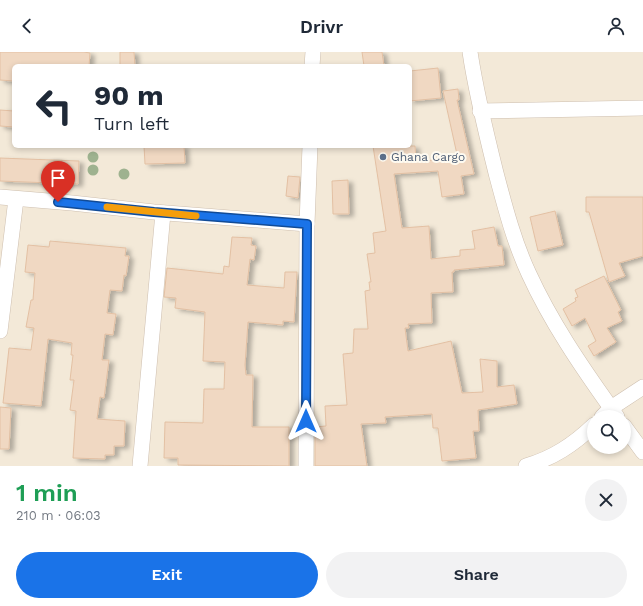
<!DOCTYPE html>
<meta charset="utf-8">
<style>
body{margin:0;font-family:"Work Sans",sans-serif;background:#f2f2f3;color:#1f2937;height:100vh;display:flex;flex-direction:column;font-size:15px;white-space:nowrap}
*{box-sizing:border-box;margin:0}
p{font-size:13px;color:#747a83}
.icon{flex:none;width:22px;height:22px;fill:none;stroke:currentColor;stroke-width:2;stroke-linecap:round;stroke-linejoin:round}
.map{position:relative;height:414px;overflow:hidden}
.sheet{display:flex;flex-direction:column;background:#fff;flex:1}
.sheet>*{flex:none}
.banner{position:absolute;left:12px;top:12px;width:400px;height:84px;border-radius:6px;box-shadow:0 2px 6px #0003;background:#fff;color:#1f2937;overflow:hidden}
.fabs{position:absolute;left:587px;top:358px;display:grid;gap:8px}
.fabs a{display:grid;place-items:center;width:44px;height:44px;border-radius:50%;background:#fff;box-shadow:0 2px 6px #0003;font-size:20px}
.pin{position:absolute;display:grid;place-items:center;width:34px;height:34px;color:#fff;margin:-41px -17px;border-radius:50% 50% 50% 0;rotate:-45deg;box-shadow:0 0 4px #0007}
.pin .icon{rotate:45deg}
.me{position:absolute;width:44px;margin:-22px;rotate:0deg;stroke-linejoin:round;filter:drop-shadow(0 0 3px #0008)}
.turn{display:flex;align-items:center;gap:14px;height:84px;padding:0 16px;font-size:18px}
.turn .icon{width:52px;height:52px;stroke-width:2.5}
.turn b{display:block;font-size:28px;line-height:34px}
.round{display:grid;place-items:center;flex:none;width:42px;height:42px;border-radius:21px;background:#f2f2f3}
.head{display:flex;align-items:center;justify-content:space-between;height:68px;padding:0 16px}
h1{font-size:24px;font-weight:600;line-height:30px;color:#1e9e55}
.button{display:flex;gap:8px;margin-top:auto;padding:8px 16px}
.button a{flex:1;height:46px;border-radius:24px;background:#1a73e8;color:#fff;font-size:16px;font-weight:600;line-height:46px;text-align:center}
.button a+a{background:#f2f2f3;color:#1f2937}
header{display:flex;justify-content:space-between;align-items:center;height:52px;padding:0 16px;background:#fff;font-size:18px;font-weight:600}
.map>svg:first-child{display:block}
</style>
<header><svg class="icon" aria-label="back" viewBox="0 0 24 24"><path d="M15 5l-7 7 7 7"/></svg>Drivr<svg class="icon" aria-label="person" viewBox="0 0 24 24"><circle cx="12" cy="8" r="4"/><path d="M4 21q1-7 8-7t8 7"/></svg></header>
<div class="map">
<svg width="643" height="414" viewBox="0 0 643 414">
<defs>
<filter id="shadow"><feDropShadow dx="4.5" dy="2.5" stdDeviation="2" flood-color="#0004"/></filter>
</defs>
<rect width="100%" height="100%" fill="#fcf6ea"/>
<path fill="#f3e9d8" fill-rule="evenodd" d="M 0,0 L 643,0 L 643,414 L 0,414 ZM 14,14 L 410,14 L 410,94 L 14,94 ZM 594,365 L 624,365 L 624,395 L 594,395 Z"/>
<g fill="#f0d8c2" stroke="#e3c0a3" filter="url(#shadow)">
<path d="M 0,0 L 84,0 L 90,1 L 89,14 L 14,14 L 14,29 L 0,28 Z"/>
<path d="M 120,0 L 134,0 L 135,14 L 120,14 Z"/>
<path d="M 362,0 L 382,0 L 384,14 L 364,14 Z"/>
<path d="M 438,16 L 441,46 L 410,49 L 410,19 Z"/>
<path d="M 458,37 L 459,48 L 457,48 L 474,122 L 461,124 L 464,142 L 442,145 L 438,119 L 394,122 L 402,176 L 429,174 L 431,207 L 460,204 L 460,198 L 475,197 L 472,179 L 494,175 L 498,194 L 502,194 L 504,213 L 454,218 L 454,220 L 452,220 L 453,240 L 431,241 L 432,271 L 408,272 L 409,276 L 405,276 L 408,299 L 451,289 L 462,341 L 483,340 L 480,307 L 497,309 L 497,335 L 514,333 L 517,352 L 478,358 L 479,379 L 473,379 L 476,406 L 442,409 L 438,376 L 433,376 L 432,362 L 385,365 L 386,371 L 361,372 L 367,414 L 315,414 L 315,375 L 326,374 L 325,354 L 347,353 L 343,302 L 353,301 L 354,277 L 368,277 L 365,239 L 370,238 L 369,230 L 371,230 L 367,202 L 375,201 L 373,181 L 386,179 L 373,94 L 415,94 L 416,109 L 458,107 L 443,39 Z"/>
<path d="M 0,58 L 14,59 L 14,75 L 0,74 Z"/>
<path d="M 144,94 L 184,94 L 185,111 L 145,112 Z"/>
<path d="M 0,106 L 79,109 L 78,132 L 0,129 Z"/>
<path d="M 288,124 L 300,125 L 298,146 L 286,144 Z"/>
<path d="M 348,128 L 349,162 L 333,162 L 332,129 Z"/>
<path d="M 586,145 L 643,145 L 643,204 L 619,211 L 625,224 L 609,230 L 589,160 L 586,160 Z"/>
<path d="M 555,159 L 563,193 L 538,199 L 530,165 Z"/>
<path d="M 232,185 L 252,186 L 251,193 L 256,194 L 254,208 L 250,207 L 247,233 L 284,236 L 285,220 L 297,220 L 294,270 L 283,269 L 283,273 L 248,270 L 245,313 L 246,323 L 253,323 L 252,375 L 289,375 L 289,414 L 178,413 L 178,406 L 164,406 L 165,370 L 203,371 L 204,337 L 224,337 L 225,310 L 203,309 L 205,260 L 175,256 L 176,246 L 164,245 L 167,216 L 223,222 L 224,214 L 229,215 Z"/>
<path d="M 50,189 L 126,196 L 125,204 L 129,204 L 126,224 L 124,223 L 122,239 L 110,238 L 107,261 L 116,262 L 113,283 L 105,282 L 102,308 L 109,308 L 104,346 L 100,345 L 97,367 L 125,369 L 124,394 L 114,394 L 114,403 L 105,403 L 105,407 L 73,406 L 76,359 L 70,358 L 74,328 L 70,328 L 73,303 L 71,303 L 72,291 L 48,287 L 41,354 L 3,351 L 9,296 L 31,298 L 34,276 L 26,275 L 31,248 L 33,248 L 35,221 L 25,220 L 28,193 L 49,195 Z"/>
<path d="M 604,224 L 621,258 L 618,260 L 622,269 L 607,276 L 616,290 L 594,304 L 588,294 L 596,289 L 585,266 L 572,274 L 563,257 L 576,249 L 575,246 L 578,245 L 575,238 Z"/>
<path d="M 0,355 L 11,356 L 9,397 L 0,397 Z"/>
</g>
<g fill="none" stroke-linecap="round" stroke-linejoin="round">
<defs>
<g id="minor">
<path d="M 470,0 C 476,41 486,81 496,121 C 505,155 514,190 529,222 C 551,270 581,314 611,356 L 602,365"/>
<path d="M 312,14 L 313,0"/>
<path d="M 480,59 L 643,56"/>
<path d="M 0,145 L 72,151 L 154,160 L 307,172"/>
<path d="M 0,279 L 16,147"/>
<path d="M 617,365 L 611,356 L 643,335"/>
<path d="M 624,374 L 643,400"/>
<path d="M 140,414 L 163,161"/>
<path d="M 306,414 L 307,172 L 310,94"/>
<path d="M 526,414 C 553,406 573,393 594,373"/>
</g>
</defs>
<use href="#minor" stroke="#cebfaf" stroke-width="16"/>
<use href="#minor" stroke="#fff" stroke-width="15"/>
</g>
<g fill="#9eb28f">
<circle cx="93" cy="105" r="5.5"/>
<circle cx="93" cy="118" r="5.5"/>
<circle cx="124" cy="122" r="5.5"/>
</g>
<g fill="none" stroke-linecap="round" stroke-linejoin="round">
<defs>
<path id="route" d="M 58,150 L 154,160 L 307,172 L 306,369"/>
</defs>
<use href="#route" stroke="#114b97" stroke-width="10"/>
<use href="#route" stroke="#1a73e8" stroke-width="7"/>
<path stroke="#f59e0b" stroke-width="7" d="M 107,155 L 196,164"/>
</g>
<circle fill="#5c6f8a" stroke="#fefaf0" stroke-width="1.5" cx="383" cy="105" r="4"/>
<g text-anchor="middle" dominant-baseline="central" stroke-width="4" stroke-linejoin="round" paint-order="stroke">
<g font-size="12" fill="#4e5e75" stroke="#fefaf0" text-anchor="start">
<text x="391" y="105">Ghana Cargo</text>
</g>
</g>
</svg>
<div class="fabs">
<a><svg class="icon" aria-label="search" viewBox="0 0 24 24"><circle cx="10" cy="10" r="6"/><path d="M15 15l6 6"/></svg></a>
</div>
<div class="pin" style="left:58px;top:150px;background:#d93025"><svg class="icon" aria-label="arrive" viewBox="0 0 24 24"><path d="M6 21V4h12l-3 4 3 4H6"/></svg></div>
<svg class="me" style="left:306px;top:369px" viewBox="-20 -20 40 40"><path d="M0-17L14 15 0 8-14 15z" fill="#1a73e8" stroke="#fff" stroke-width="4"/></svg>
<div class="banner">
<div class="turn"><svg class="icon" aria-label="left" viewBox="0 0 24 24"><path d="M17 20v-9H6M10 6l-5 5 5 5"/></svg><div><b>90 m</b>Turn left</div></div>
</div>
</div>
<section class="sheet">
<div class="head"><div><h1>1 min</h1><p>210 m · 06:03</p></div><a class="round"><svg class="icon" aria-label="close" viewBox="0 0 24 24"><path d="M6 6l12 12M18 6L6 18"/></svg></a></div>
<div class="button"><a>Exit</a><a>Share</a></div>
</section>
